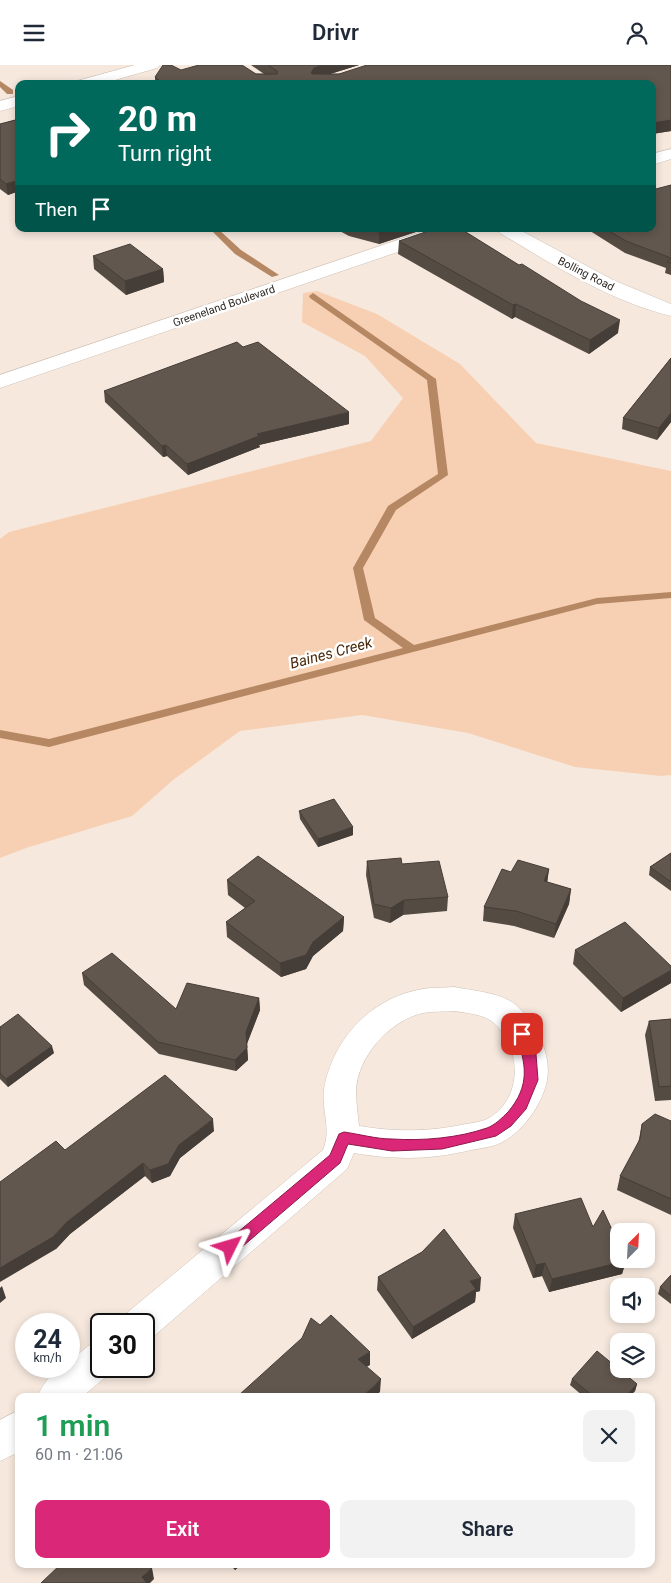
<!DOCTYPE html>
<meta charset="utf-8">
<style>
body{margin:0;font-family:Roboto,sans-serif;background:#f2f2f3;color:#1f2937;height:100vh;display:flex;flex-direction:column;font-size:19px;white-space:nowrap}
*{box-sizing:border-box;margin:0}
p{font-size:16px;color:#747a83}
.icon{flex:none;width:28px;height:28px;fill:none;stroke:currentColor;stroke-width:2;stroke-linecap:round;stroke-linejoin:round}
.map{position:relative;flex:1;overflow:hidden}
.panel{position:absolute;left:15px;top:1328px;width:640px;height:175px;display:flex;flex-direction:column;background:#fff;border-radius:10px;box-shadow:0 2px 8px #0003}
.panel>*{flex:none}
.top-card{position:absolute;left:15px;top:15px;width:641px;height:152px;border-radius:10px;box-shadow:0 2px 8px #0003;background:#00695c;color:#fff;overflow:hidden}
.needle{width:32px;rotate:24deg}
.buttons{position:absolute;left:610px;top:1158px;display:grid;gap:10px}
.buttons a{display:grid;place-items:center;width:45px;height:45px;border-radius:10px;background:#fff;box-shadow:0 2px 8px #0003;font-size:25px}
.speed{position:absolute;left:15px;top:1248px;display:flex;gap:10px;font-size:25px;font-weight:700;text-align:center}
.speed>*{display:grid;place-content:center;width:65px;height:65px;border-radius:50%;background:#fff;box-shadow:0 2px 8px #0003;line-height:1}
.speed small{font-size:12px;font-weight:400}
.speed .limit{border:2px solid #111;border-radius:8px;background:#fff;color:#111}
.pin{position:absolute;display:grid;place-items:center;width:42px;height:42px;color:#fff;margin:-21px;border-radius:10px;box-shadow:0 2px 8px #0006}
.me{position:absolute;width:55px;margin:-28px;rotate:50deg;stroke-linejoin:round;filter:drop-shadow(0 0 4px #0008)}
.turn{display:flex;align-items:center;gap:18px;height:105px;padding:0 20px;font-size:22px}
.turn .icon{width:65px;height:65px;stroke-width:2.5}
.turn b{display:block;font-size:35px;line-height:42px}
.then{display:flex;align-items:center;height:48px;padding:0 20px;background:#0003;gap:10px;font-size:19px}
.round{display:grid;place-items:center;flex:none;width:52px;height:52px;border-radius:10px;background:#f2f2f3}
.summary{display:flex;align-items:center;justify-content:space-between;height:85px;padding:0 20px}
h1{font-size:30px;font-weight:600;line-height:38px;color:#1e9e55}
.button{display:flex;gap:10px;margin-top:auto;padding:10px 20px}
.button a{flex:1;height:58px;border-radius:10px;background:#db2777;color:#fff;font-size:20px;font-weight:600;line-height:58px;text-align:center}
.button a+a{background:#f2f2f3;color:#1f2937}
header{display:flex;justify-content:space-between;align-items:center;height:65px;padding:0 20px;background:#fff;font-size:22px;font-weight:600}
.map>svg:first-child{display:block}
</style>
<header><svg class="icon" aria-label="menu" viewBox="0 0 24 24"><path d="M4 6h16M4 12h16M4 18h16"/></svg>Drivr<svg class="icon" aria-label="person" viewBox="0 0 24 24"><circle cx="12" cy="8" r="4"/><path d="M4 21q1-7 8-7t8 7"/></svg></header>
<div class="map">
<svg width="671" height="1518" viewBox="0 0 671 1518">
<rect width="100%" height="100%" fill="#f6e8dd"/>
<path fill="#f7d0b3" d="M 317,226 L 377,249 L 460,299 L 536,378 L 671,406 L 671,710 L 661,711 L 575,702 L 468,668 L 362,650 L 240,666 L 173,715 L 132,751 L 26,783 L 0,793 L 0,474 L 9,467 L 371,376 L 403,333 L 365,291 L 302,257 L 303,228 Z"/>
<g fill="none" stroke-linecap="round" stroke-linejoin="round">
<g fill="#b68763" fill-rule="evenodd">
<path d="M 0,16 L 13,25 L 13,29 L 7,29 L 0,22 Z"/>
<path d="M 210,164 L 218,164 L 241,185 L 279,210 L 272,212 L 235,189 Z"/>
<path d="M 313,228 L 436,314 L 448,410 L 396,445 L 363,503 L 375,553 L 414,580 L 597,533 L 671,527 L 671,533 L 597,539 L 49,682 L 0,673 L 0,665 L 49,674 L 403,583 L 364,555 L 353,503 L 388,441 L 438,409 L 427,315 L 310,233 L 309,231 Z"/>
</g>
<defs>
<g id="street">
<path d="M 135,0 L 160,0 L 157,3 L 101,19 L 75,19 L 77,16 Z"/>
<path d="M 19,31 L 19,41 L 0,46 L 0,36 Z"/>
<path d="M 671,84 L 671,94 L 652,100 L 652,89 Z"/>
<path d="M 430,164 L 456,164 L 453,168 L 0,323 L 0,310 Z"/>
<path d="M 497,164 L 518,164 L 613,215 L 671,239 L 671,251 C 610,236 553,200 500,168 Z"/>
<path d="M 454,922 C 473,926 500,927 516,940 C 535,957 552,989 547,1015 C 543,1038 524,1065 504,1076 C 494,1082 482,1083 471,1085 C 428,1095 397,1095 354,1088 L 347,1104 L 154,1271 L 144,1274 L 144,1259 L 123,1259 L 128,1247 L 323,1085 C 332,1063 321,1045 324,1024 C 333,973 372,932 423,924 C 433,922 444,923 454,922 ZM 454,946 C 466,948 484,949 494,958 C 523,984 523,1037 485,1055 C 479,1057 472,1058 466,1059 C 430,1067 395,1067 359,1061 C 358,1050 356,1038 356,1026 C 357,992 390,955 423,948 C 433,946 444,947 454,946 Z"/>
<path d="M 101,1276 L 101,1301 L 115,1301 L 114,1305 L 83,1331 L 38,1331 C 42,1320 55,1301 69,1301 L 69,1297 L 88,1281 Z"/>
<path d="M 19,1345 L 19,1387 L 0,1396 L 0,1355 Z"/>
</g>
</defs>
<use href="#street" stroke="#cec1b6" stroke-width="1"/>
<use href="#street" fill="#fff" fill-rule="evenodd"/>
</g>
<g fill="#544b43">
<path d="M 251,0 L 359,0 L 330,9 L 671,0 L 671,66 L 652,69 L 652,19 L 155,19 L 155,12 L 181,5 L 264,9 Z"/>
<path d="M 19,54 L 19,126 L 8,130 L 0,124 L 0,59 Z"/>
<path d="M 671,120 L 671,210 L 665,208 L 666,203 L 625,188 L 587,164 L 652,164 Z"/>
<path d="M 336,164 L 425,164 L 379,179 L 349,171 Z"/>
<path d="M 399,176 L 618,268 L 589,289 L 515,252 L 512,254 L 398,189 Z"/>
<path d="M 93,191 L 163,204 L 164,217 L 126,230 L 94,204 Z"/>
<path d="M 671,293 L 671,357 L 657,375 L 622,364 L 623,353 Z"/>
<path d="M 104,326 L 349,359 L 259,380 L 260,382 L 188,410 L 167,391 L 163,392 L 105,337 Z"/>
<path d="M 299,746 L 353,762 L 353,770 L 318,782 L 300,754 Z"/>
<path d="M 671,788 L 671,826 L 649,810 L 650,802 Z"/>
<path d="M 367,796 L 402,799 L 448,832 L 447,846 L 403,850 L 390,858 L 374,853 L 366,810 Z"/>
<path d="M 549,804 L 547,817 L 571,824 L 569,839 L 554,873 L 514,861 L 483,856 L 484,842 L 511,807 Z"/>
<path d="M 227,815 L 344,852 L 343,866 L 313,891 L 306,904 L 281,912 L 227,872 L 226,857 L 245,843 L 228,830 Z"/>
<path d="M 575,885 L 671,918 L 621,947 L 573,899 Z"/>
<path d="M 82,908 L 176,944 L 259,933 L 260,945 L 247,978 L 248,995 L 236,1006 L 159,989 L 84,920 Z"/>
<path d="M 671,954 L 671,1035 L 655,1036 L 645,970 L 649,956 Z"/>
<path d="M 0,962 L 54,988 L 8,1022 L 0,1014 Z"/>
<path d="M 671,1056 L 671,1150 L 617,1125 L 620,1111 L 638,1079 L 642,1059 Z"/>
<path d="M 214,1066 L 180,1093 L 170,1111 L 152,1118 L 145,1111 L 70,1169 L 56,1184 L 65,1085 Z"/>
<path d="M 515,1149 L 626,1196 L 622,1209 L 549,1227 L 542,1211 L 533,1213 L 513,1163 Z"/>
<path d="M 671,1210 L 671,1239 L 658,1229 L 660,1222 Z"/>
<path d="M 378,1212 L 480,1226 L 476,1227 L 475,1237 L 412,1274 L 377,1225 Z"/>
<path d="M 572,1314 L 637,1319 L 635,1326 L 630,1331 L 583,1331 L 570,1320 Z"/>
<path d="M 229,1499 L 242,1499 L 235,1505 Z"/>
</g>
<g fill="#453d37">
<path d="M 323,0 L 359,0 L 314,14 L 311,8 L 314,3 Z"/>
<path d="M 671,55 L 671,66 L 652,69 L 652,58 Z"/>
<path d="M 19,115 L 19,126 L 8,130 L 6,119 Z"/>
<path d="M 389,164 L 425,164 L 379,179 L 379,167 Z"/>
<path d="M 163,204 L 164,217 L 126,230 L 125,216 Z"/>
<path d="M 516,239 L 515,252 L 512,254 L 513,240 Z"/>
<path d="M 620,255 L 618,268 L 589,289 L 590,275 Z"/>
<path d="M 349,347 L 349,359 L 259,380 L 260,382 L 188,410 L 187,399 L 257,369 Z"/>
<path d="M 671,348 L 671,357 L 657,375 L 659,363 Z"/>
<path d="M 166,380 L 167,391 L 163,392 L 162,381 Z"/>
<path d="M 353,762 L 353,770 L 318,782 L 318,774 Z"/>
<path d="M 549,804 L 547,819 L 544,816 Z"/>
<path d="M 571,824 L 569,839 L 554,873 L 556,859 Z"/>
<path d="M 404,835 L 403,850 L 390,858 L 391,843 Z"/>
<path d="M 344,852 L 343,866 L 313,891 L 306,904 L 281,912 L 280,898 L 313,877 Z"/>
<path d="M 671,905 L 671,918 L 621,947 L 623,933 Z"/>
<path d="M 259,933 L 260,945 L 247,979 L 246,967 Z"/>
<path d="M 52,981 L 54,988 L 8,1022 L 6,1014 Z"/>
<path d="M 247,983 L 248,995 L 236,1006 L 235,995 Z"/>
<path d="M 213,1054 L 214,1066 L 180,1093 L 170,1111 L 152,1118 L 150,1105 L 179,1080 Z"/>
<path d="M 143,1098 L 145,1111 L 70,1169 L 56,1184 L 0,1217 L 0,1203 L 67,1157 Z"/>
<path d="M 626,1196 L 622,1209 L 549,1227 L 552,1214 Z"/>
<path d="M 545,1198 L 542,1211 L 533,1213 L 536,1200 Z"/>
<path d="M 481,1213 L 480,1226 L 476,1227 L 475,1237 L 412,1274 L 413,1262 L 470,1216 Z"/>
<path d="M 2,1221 L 6,1233 L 0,1238 L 0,1223 Z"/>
<path d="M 370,1287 L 370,1300 L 358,1307 L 358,1294 Z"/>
<path d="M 381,1314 L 380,1327 L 375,1331 L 363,1331 Z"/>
<path d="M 637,1319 L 635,1326 L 630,1331 L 626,1331 Z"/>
<path d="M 234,1499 L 242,1499 L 235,1505 Z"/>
<path d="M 152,1503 L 154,1514 L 150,1518 L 143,1518 L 142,1512 Z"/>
</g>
<g fill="#62574e" stroke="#453d37">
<path d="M 163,0 L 171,0 L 181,5 L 199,0 L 242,0 L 256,9 L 277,9 L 277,6 L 268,0 L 323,0 L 314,3 L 311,8 L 313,9 L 339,9 L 367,0 L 671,0 L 671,55 L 652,58 L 652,19 L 164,19 L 155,12 Z"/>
<path d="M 19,54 L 19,115 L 6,119 L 0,114 L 0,59 Z"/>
<path d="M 671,120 L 671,193 L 626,176 L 606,164 L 652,164 L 652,125 Z"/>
<path d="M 367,164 L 389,164 L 379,167 Z"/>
<path d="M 434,164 L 461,164 L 519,200 L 522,199 L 581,236 L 620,255 L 590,275 L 516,239 L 513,240 L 399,176 Z"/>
<path d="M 130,179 L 163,204 L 125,216 L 93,191 Z"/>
<path d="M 671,194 L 671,198 L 667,197 Z"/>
<path d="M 237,277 L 243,282 L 258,277 L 349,347 L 257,369 L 259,371 L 187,399 L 166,380 L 162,381 L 104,326 Z"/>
<path d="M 671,293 L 671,348 L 659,363 L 623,353 Z"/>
<path d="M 334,734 L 353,762 L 318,774 L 299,746 Z"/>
<path d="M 671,788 L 671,817 L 650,802 Z"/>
<path d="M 258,791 L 344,852 L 313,877 L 306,890 L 280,898 L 226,857 L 255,836 L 227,815 Z"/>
<path d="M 401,793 L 402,799 L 439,796 L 448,832 L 404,835 L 391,843 L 374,839 L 367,796 Z"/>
<path d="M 518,795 L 549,804 L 544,816 L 571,824 L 556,859 L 516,846 L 484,842 L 502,804 L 511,807 Z"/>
<path d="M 625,857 L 671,901 L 671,905 L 623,933 L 575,885 Z"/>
<path d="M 112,888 L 176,944 L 187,918 L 259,933 L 246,967 L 247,983 L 235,995 L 158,977 L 82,908 Z"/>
<path d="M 18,949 L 52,981 L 6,1014 L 0,1008 L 0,962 Z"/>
<path d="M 671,954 L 671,1021 L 659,1022 L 649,956 Z"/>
<path d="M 165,1010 L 213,1054 L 179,1080 L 168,1099 L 150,1105 L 143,1098 L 67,1157 L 53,1172 L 0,1203 L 0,1117 L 56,1076 L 65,1085 Z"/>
<path d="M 655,1049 L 671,1056 L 671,1134 L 620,1111 L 640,1074 L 642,1059 Z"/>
<path d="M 581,1133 L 593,1162 L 603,1145 L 619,1180 L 619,1194 L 625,1194 L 626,1196 L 552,1214 L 545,1198 L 536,1200 L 515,1149 Z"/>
<path d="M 444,1164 L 481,1213 L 470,1216 L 476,1224 L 413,1262 L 378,1212 L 422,1187 Z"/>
<path d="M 671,1210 L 671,1231 L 660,1222 Z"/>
<path d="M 331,1250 L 370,1287 L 358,1294 L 381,1314 L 363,1331 L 336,1331 L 334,1329 L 331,1331 L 235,1331 L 239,1330 L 302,1273 L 311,1253 L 320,1260 Z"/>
<path d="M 597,1286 L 637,1319 L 626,1331 L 593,1331 L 572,1314 Z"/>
<path d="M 61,1499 L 148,1499 L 152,1503 L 142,1512 L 147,1518 L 41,1518 Z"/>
</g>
<path fill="#db2777" stroke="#8e194d" d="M 522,964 L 526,965 L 536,989 L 538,1015 L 526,1044 L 511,1061 L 496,1071 L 442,1084 L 392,1086 L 348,1079 L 340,1098 L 236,1187 L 230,1189 L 225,1187 L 223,1182 L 225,1178 L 330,1090 L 339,1069 L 344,1067 C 359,1069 376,1074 392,1074 C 423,1076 458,1073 487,1063 C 495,1060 502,1053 508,1047 C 530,1021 527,999 515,969 L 517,965 Z"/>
<g text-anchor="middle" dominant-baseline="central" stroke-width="5" stroke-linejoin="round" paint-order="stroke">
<g font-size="11" fill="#2e2925" stroke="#fff">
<text transform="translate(586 209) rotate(27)">Bolling Road</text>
<text transform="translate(224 241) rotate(-19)">Greeneland Boulevard</text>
</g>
<g font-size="15" font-style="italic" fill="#4b2b0d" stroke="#fff">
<text transform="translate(331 588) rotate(-15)">Baines Creek</text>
</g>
</g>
</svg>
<div class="buttons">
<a><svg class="needle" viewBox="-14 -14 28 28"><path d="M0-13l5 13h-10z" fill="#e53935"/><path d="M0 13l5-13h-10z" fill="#747a83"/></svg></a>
<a><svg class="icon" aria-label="sound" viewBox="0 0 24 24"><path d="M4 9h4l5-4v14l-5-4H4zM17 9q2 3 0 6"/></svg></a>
<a><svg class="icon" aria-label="layers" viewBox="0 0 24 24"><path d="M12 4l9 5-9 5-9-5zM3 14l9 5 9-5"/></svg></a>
</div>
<div class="speed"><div>24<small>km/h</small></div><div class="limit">30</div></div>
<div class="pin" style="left:522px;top:969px;background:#d93025"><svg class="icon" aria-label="arrive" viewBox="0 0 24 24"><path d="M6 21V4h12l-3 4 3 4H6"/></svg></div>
<svg class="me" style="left:230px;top:1182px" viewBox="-20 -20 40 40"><path d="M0-17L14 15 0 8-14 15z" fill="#db2777" stroke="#fff" stroke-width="4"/></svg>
<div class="top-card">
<div class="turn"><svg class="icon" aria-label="right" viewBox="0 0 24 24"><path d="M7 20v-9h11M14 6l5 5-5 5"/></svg><div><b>20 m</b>Turn right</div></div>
<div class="then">Then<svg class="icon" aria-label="arrive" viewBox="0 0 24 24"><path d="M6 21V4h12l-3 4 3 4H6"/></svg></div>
</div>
<section class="panel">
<div class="summary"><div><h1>1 min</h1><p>60 m · 21:06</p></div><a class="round"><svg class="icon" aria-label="close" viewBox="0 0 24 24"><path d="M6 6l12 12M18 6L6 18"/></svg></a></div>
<div class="button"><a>Exit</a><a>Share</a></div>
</section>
</div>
